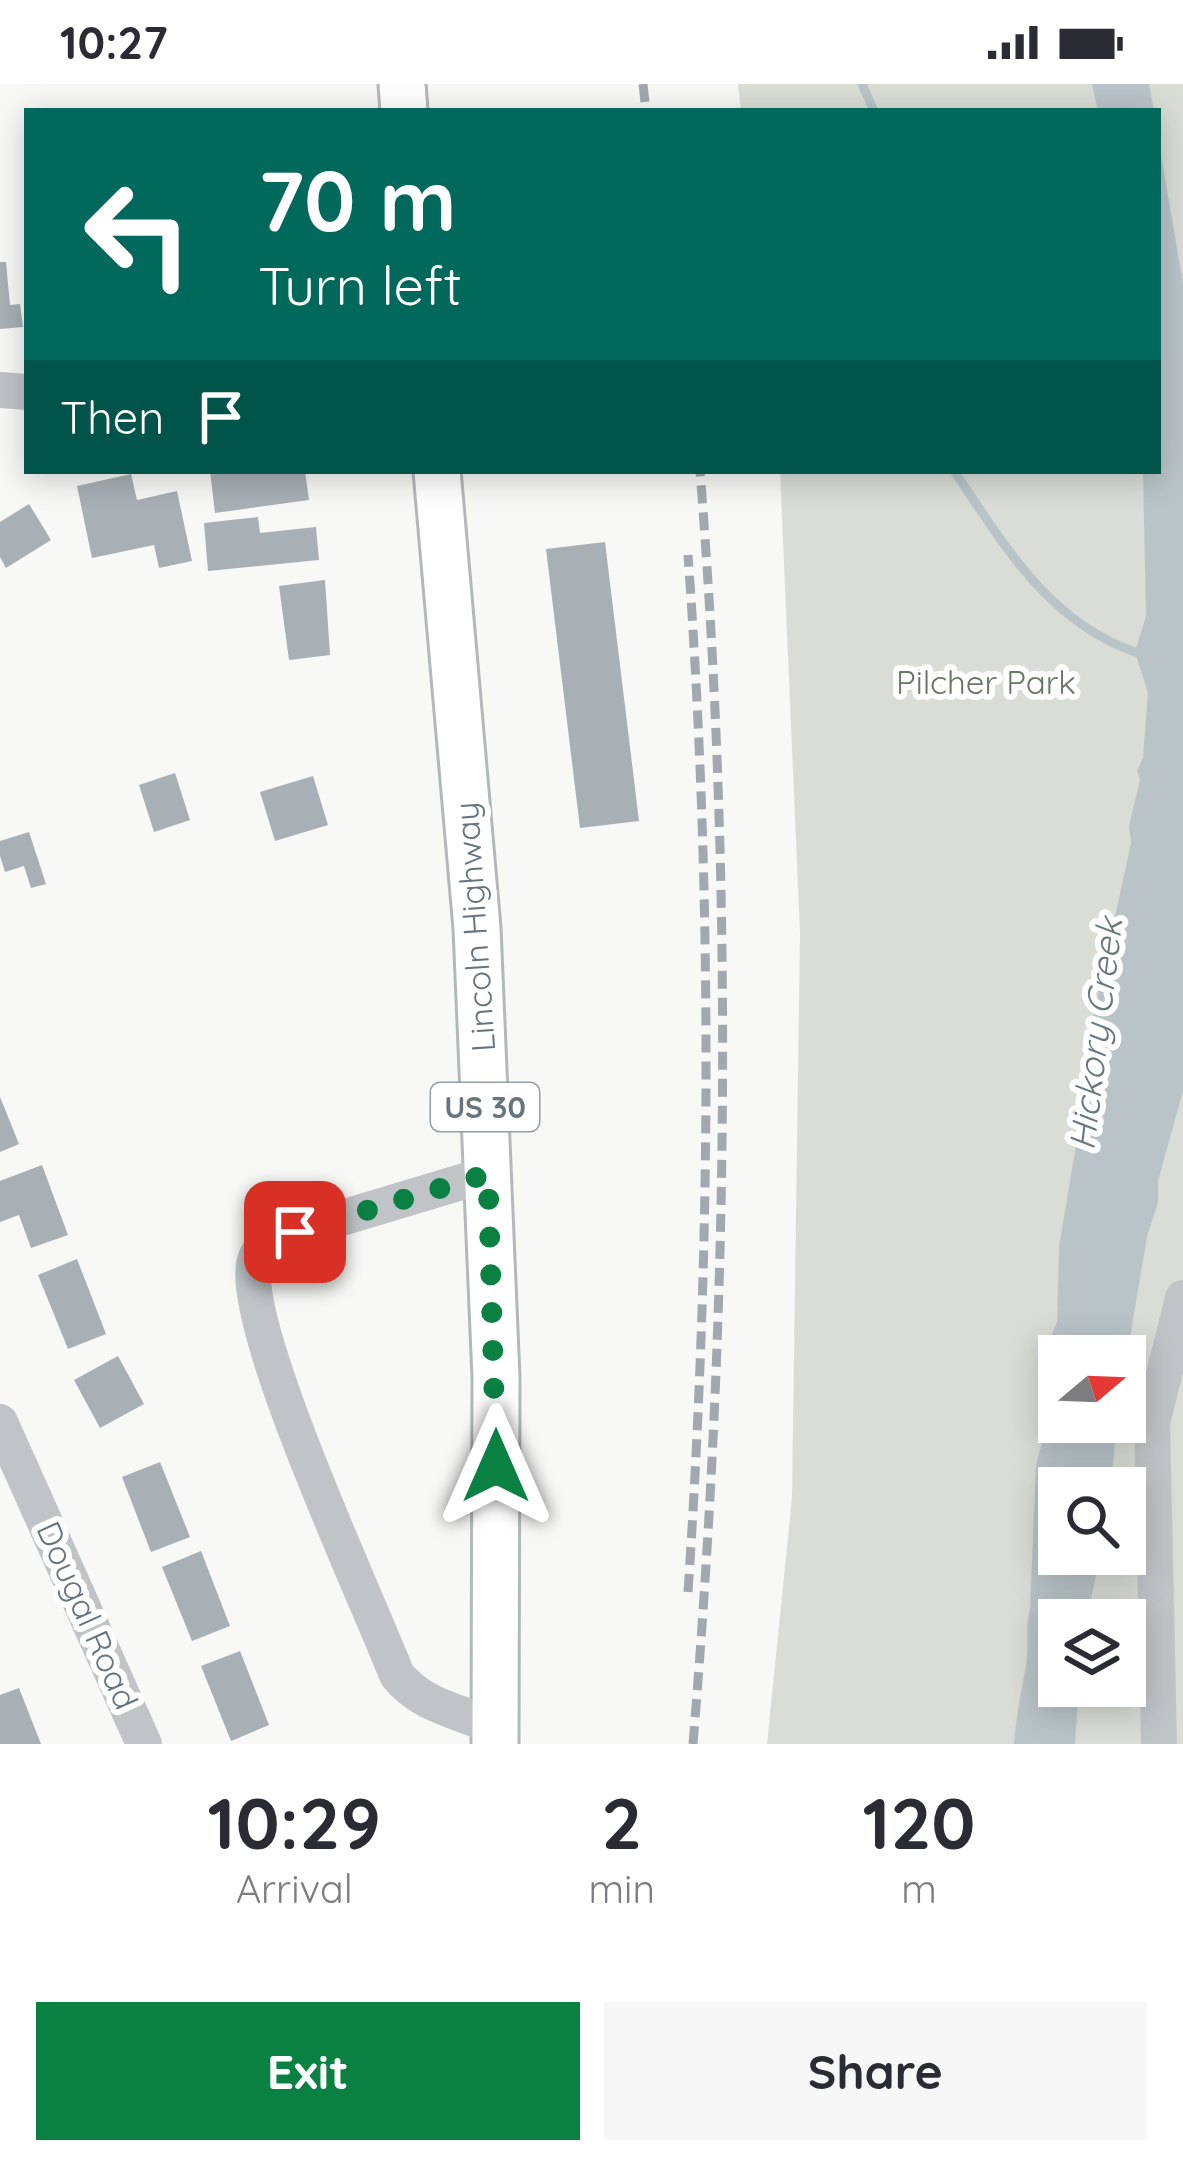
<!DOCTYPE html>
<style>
body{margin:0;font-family:Quicksand,sans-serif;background:#f7f7f7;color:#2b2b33;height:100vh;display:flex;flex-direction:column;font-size:45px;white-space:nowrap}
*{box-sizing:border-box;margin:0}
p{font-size:39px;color:#7c7c81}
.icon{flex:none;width:66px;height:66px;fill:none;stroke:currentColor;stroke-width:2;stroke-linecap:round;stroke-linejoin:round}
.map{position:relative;height:1660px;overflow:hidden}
.drawer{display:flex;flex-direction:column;background:#fff;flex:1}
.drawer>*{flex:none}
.hud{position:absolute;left:24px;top:24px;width:1137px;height:366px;border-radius:0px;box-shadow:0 6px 30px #0003;background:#00695c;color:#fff;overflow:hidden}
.needle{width:78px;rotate:71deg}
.buttons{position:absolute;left:1038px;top:1251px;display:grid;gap:24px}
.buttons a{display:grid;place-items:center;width:108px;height:108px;border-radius:0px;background:#fff;box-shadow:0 6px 30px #0003;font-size:60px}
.pin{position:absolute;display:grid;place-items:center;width:102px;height:102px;color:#fff;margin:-51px;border-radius:24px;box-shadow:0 6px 18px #0006}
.me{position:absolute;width:132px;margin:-66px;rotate:0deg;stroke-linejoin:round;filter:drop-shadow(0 0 9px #0008)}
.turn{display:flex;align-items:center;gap:42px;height:252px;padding:0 36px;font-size:54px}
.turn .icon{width:156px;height:156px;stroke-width:2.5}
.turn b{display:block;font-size:84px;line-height:102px}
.then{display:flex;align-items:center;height:114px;padding:0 36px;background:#0003;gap:24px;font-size:45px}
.eta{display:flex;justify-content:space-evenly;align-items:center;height:204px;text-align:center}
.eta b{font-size:72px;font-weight:700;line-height:84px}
.button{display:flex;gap:24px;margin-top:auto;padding:24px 36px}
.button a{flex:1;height:138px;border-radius:0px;background:#0b8043;color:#fff;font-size:48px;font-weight:700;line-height:138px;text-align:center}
.button a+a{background:#f7f7f7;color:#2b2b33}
.status{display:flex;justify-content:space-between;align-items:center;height:84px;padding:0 60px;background:#fff;direction:ltr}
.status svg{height:33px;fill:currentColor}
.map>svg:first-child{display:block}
</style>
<div class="status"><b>10:27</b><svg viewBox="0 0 49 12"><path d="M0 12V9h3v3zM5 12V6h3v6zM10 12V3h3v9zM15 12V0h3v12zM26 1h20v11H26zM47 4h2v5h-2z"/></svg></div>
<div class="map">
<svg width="1183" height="1660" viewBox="0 0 1183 1660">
<rect width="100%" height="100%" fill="#f8f8f6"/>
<path fill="#d9ddd6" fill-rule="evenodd" d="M 738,0 L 1183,0 L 1183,1660 L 767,1660 L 792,1414 L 800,849 L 780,387 L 1158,387 L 1158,27 L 741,27 ZM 1059,1272 L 1125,1272 L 1125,1338 L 1059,1338 ZM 1059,1404 L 1125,1404 L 1125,1470 L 1059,1470 ZM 1059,1536 L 1125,1536 L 1125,1602 L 1059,1602 Z"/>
<g fill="#bac4c8">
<path d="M 1092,0 L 1149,0 L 1154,27 L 1098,27 Z"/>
<path d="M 1158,53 L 1183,199 L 1183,1007 L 1158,1097 L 1158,1118 L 1147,1153 L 1125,1283 L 1125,1272 L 1059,1272 L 1059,1338 L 1120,1338 C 1112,1360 1115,1381 1110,1404 L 1059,1404 L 1059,1470 L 1098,1470 L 1099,1479 L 1086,1536 L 1059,1536 L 1059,1602 L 1079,1602 L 1075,1660 L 1014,1660 C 1016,1633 1021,1608 1026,1582 C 1029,1563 1025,1544 1030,1524 L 1036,1382 L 1042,1358 L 1049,1258 L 1057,1238 L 1059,1163 L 1087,995 C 1084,974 1094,956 1093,934 L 1131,759 L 1129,742 L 1140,696 L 1137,687 L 1143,674 L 1148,609 L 1135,568 L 1146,532 L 1143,387 L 1158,387 Z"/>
</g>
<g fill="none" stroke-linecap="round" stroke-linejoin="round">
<g stroke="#bac4c8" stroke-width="9">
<path d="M 862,0 L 874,27"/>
<path d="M 954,387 C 1004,460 1047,537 1135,568"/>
</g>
</g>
<g fill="#a8afb5">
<path d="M 0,178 L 6,178 L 10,221 L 20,220 L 23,243 L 0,245 Z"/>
<path d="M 210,387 L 305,387 L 309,416 L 215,429 Z"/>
<path d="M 131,390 L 137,416 L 177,407 L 192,477 L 159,484 L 154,461 L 92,474 L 77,402 Z"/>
<path d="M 29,420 L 51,456 L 6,484 L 0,473 L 0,438 Z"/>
<path d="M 258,433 L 260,449 L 316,443 L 319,476 L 208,487 L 204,439 Z"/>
<path d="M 605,458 L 639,737 L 580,744 L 546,465 Z"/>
<path d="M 325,496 L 330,571 L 289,576 L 279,502 Z"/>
<path d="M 175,689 L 190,736 L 154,748 L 139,701 Z"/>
<path d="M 313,692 L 328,741 L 275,757 L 260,708 Z"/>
<path d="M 29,748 L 46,800 L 31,804 L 24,782 L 5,788 L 0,772 L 0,757 Z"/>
<path d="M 0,1013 L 19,1060 L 0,1068 Z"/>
<path d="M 42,1081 L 68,1151 L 31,1164 L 19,1131 L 0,1138 L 0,1097 Z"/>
<path d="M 77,1175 L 106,1250 L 68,1265 L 38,1191 Z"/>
<path d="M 118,1272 L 144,1320 L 100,1344 L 74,1296 Z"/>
<path d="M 160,1378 L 190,1453 L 151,1468 L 122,1393 Z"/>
<path d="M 201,1467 L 230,1542 L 192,1557 L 162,1483 Z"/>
<path d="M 240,1567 L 269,1641 L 231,1657 L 201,1582 Z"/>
<path d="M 19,1604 L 41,1660 L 0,1660 L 0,1611 Z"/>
</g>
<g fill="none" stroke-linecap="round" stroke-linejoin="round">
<defs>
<g id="major">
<path d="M 402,0 L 404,27"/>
<path d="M 437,387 L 477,844 L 496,1294 L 495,1660"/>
</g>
</defs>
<use href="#major" stroke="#b4b8bb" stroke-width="51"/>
<g stroke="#c0c4c7" stroke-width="36">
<path d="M 0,306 L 27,308"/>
<path d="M 488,1090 L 295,1148 C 278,1155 257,1160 254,1181 C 242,1247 367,1514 397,1591 C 424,1624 459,1626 496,1644"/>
<path d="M 0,1338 L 144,1660"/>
<path d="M 1159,1660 L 1152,1339 L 1183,1214"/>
</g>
<use href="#major" stroke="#fff" stroke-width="45"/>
<g stroke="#a2a8ad" stroke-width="9" stroke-dasharray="18 9" stroke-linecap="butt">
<path d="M 643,0 L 646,27"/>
<path d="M 688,1508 C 711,1163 713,816 688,471"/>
<path d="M 693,1660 C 728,1236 734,812 700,387"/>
</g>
</g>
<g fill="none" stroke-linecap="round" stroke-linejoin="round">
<path stroke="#0b8043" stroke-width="21" stroke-dasharray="0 37.8" d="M 295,1148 L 488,1090 L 496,1382"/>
</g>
<g text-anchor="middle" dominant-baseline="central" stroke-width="12" stroke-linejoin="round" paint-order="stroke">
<rect fill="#fff" stroke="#949ea5" stroke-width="3" x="431" y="999" width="108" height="48" rx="9"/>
<g font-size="30" font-weight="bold" fill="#66747e">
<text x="485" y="1023">US 30</text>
</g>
<g font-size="33" fill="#687765" stroke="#fff">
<text x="986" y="597">Pilcher Park</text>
</g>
<g font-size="33" fill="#66747e" stroke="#fff">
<text transform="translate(474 843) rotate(-94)">Lincoln Highway</text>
<text transform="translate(88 1531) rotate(66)">Dougal Road</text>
</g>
<g font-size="36" font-style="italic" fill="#67797f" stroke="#fff">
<text transform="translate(1095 950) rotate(-83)">Hickory Creek</text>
</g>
</g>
</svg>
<div class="buttons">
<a><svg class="needle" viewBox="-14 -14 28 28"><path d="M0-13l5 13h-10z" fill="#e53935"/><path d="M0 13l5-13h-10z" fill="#7c7c81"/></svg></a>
<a><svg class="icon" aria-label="search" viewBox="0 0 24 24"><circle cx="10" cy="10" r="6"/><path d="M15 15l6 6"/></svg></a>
<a><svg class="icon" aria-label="layers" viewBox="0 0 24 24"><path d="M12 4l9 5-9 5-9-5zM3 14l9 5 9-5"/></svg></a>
</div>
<div class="pin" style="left:295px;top:1148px;background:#d93025"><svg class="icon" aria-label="arrive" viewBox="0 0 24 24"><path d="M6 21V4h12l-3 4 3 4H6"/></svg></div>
<svg class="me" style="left:496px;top:1382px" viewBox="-20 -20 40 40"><path d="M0-17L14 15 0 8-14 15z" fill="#0b8043" stroke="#fff" stroke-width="4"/></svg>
<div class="hud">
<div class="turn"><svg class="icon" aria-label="left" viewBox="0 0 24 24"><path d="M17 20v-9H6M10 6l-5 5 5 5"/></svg><div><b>70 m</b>Turn left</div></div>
<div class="then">Then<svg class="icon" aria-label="arrive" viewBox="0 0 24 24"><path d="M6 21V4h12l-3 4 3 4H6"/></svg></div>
</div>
</div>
<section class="drawer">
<div class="eta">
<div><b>10:29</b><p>Arrival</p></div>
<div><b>2</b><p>min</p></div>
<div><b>120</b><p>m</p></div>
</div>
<div class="button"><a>Exit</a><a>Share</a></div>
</section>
